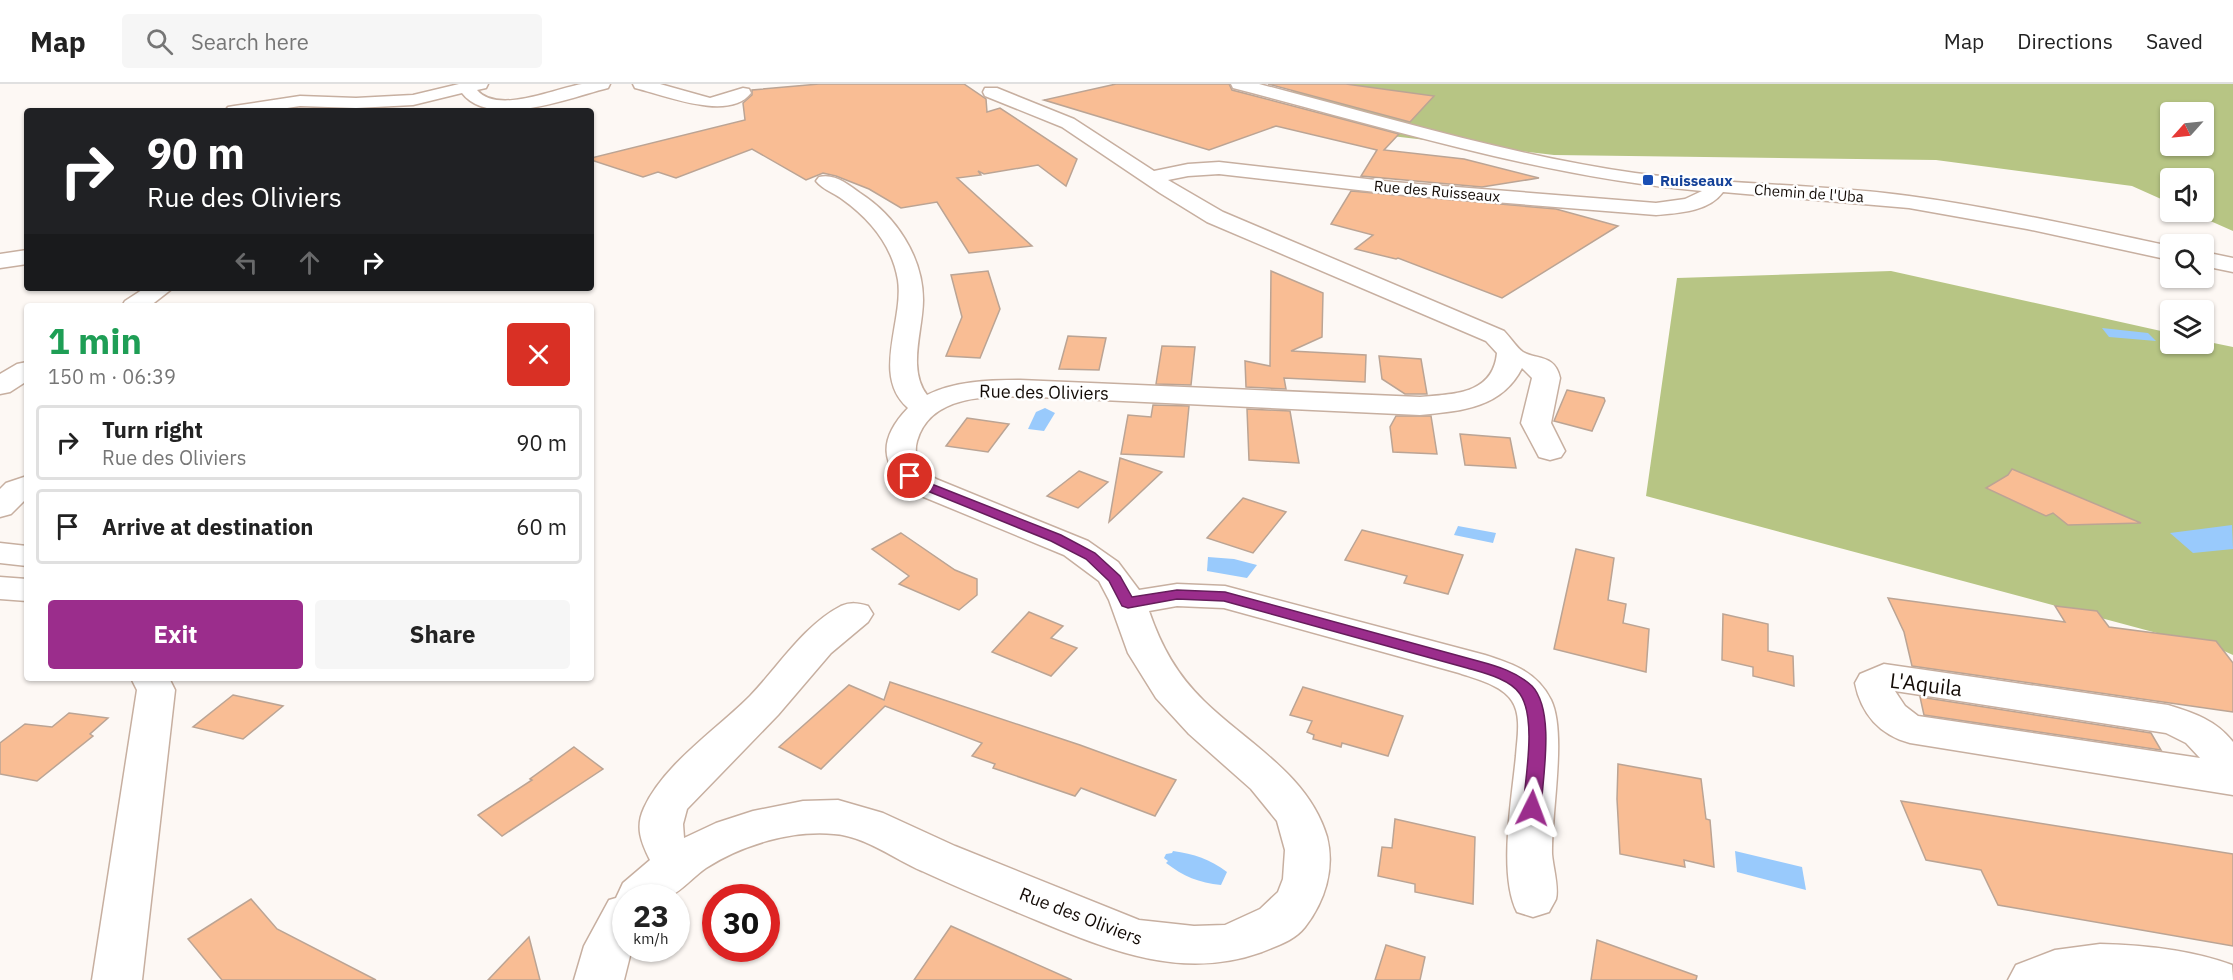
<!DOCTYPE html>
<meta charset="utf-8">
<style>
body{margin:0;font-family:"IBM Plex Sans",sans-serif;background:#f6f6f6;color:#222;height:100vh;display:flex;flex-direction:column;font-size:22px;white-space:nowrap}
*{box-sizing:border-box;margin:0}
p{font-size:20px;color:#767676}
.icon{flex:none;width:33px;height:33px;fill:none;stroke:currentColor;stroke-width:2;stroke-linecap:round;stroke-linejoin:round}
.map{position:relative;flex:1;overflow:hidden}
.sheet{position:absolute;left:24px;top:219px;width:570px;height:378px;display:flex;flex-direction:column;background:#fff;border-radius:6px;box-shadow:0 2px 4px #0004}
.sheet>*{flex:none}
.guide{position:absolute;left:24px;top:24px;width:570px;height:183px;border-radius:6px;box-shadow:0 2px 4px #0004;background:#202124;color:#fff;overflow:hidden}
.needle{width:39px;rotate:243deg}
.fabs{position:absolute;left:2160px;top:18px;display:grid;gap:12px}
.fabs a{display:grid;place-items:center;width:54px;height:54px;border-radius:6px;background:#fff;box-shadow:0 2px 4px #0004;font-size:30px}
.speed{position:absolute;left:612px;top:800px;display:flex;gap:12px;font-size:30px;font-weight:700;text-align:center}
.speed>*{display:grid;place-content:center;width:78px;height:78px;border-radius:50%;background:#fff;box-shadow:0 2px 4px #0004;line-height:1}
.speed small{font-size:15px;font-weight:400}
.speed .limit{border:9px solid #d22;background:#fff;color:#111}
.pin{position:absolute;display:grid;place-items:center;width:51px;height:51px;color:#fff;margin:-26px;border:3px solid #fff;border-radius:50%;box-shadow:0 2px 6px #0007}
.me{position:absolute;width:66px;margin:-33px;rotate:3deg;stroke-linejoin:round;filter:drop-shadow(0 0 4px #0008)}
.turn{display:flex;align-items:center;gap:21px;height:126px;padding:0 24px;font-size:27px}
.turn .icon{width:78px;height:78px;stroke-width:2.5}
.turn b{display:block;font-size:42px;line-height:51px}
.lanes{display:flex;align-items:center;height:57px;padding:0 24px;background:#0003;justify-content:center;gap:30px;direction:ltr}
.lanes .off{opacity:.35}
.round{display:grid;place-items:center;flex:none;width:63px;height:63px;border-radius:6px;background:#f6f6f6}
.summary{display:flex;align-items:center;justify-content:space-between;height:102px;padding:0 24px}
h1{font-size:36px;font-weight:800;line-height:45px;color:#1e9e55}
.cta{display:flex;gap:12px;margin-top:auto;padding:12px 24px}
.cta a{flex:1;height:69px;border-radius:6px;background:#9b2d8c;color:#fff;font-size:24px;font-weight:800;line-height:69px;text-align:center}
.cta a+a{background:#f6f6f6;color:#222}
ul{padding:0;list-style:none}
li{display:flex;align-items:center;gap:18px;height:75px;margin:0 12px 9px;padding:0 12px;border:3px solid #e0e0e0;border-radius:6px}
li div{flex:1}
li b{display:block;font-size:22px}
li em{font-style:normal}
header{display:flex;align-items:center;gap:36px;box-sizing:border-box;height:84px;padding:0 30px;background:#fff;border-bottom:2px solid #e0e0e0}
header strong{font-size:28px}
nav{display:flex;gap:33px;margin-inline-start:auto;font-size:21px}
.search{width:420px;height:54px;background:#f6f6f6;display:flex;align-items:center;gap:15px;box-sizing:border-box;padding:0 21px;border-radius:6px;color:#767676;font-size:22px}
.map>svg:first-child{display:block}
</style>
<header>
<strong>Map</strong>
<div class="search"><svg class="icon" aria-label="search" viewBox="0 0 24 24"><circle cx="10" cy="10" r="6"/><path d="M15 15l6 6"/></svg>Search here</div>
<nav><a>Map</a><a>Directions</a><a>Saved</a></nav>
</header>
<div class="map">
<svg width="2233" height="896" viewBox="0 0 2233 896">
<rect width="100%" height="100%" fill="#fdf8f4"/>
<g fill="#b7c584" fill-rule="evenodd">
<path d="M 1282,0 L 2233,0 L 2233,147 L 2190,128 L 2204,128 L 2204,94 L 2170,94 L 2170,119 L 2132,102 L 1936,76 L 1554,71 L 1349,47 ZM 2170,28 L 2204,28 L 2204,62 L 2170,62 Z"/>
<path d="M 1891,187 L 2170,249 L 2170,260 L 2204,260 L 2204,257 L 2233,263 L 2233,571 L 2224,567 L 1646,412 L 1677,194 Z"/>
</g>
<g fill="#99cafc">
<path d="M 2102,244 L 2148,249 L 2156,257 L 2109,253 Z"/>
<path d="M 1045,324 L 1055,329 L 1044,347 L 1028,345 L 1036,328 Z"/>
<path d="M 2232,441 L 2233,465 L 2193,469 L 2170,449 Z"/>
<path d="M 1458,442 L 1496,449 L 1493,459 L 1454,451 Z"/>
<path d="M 1208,473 L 1234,475 L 1257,481 L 1247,494 L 1207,487 Z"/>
<path d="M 1173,767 C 1194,770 1210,775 1227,788 L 1221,801 C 1199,799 1183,792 1166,779 L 1168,777 L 1164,774 L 1166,770 L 1172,769 Z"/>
<path d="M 1735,767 L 1802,783 L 1806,806 L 1737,788 Z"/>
</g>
<g fill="#f9bd94" stroke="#bba494" stroke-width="1.5">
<path d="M 819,0 L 964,0 L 986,15 L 987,28 L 1000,24 L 1077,75 L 1066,102 L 1038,81 L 984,90 L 978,87 L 981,91 L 957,94 L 1032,162 L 969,169 L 937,118 L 901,124 L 869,105 L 836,92 L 823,89 L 806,96 L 752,65 L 676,94 L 658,88 L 643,93 L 591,76 L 591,74 L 745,36 L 743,19 L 752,11 L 752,6 Z"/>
<path d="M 1116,0 L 1229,0 L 1232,6 L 1399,50 L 1384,66 L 1464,75 L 1539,94 L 1482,103 L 1361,92 L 1377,66 L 1276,42 L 1209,66 L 1044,16 Z"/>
<path d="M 1268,0 L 1346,0 L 1434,12 L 1410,38 Z"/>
<path d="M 1351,107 L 1556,125 L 1618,142 L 1502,214 L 1398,174 L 1396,175 L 1355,165 L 1373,151 L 1331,140 Z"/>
<path d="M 988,187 L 1000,225 L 980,274 L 946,272 L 962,233 L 951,191 Z"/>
<path d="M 1271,187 L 1323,209 L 1322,253 L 1291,267 L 1366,271 L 1365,298 L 1284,294 L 1286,305 L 1246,303 L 1245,277 L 1270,282 Z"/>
<path d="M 1068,252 L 1106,254 L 1099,286 L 1059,285 Z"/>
<path d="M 1162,262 L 1195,263 L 1191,301 L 1156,300 Z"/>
<path d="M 1379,272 L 1421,275 L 1427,310 L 1405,310 L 1382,295 Z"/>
<path d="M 1567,306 L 1604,314 L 1605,317 L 1592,347 L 1554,337 Z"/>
<path d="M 1153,321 L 1189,322 L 1184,373 L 1121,370 L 1128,331 L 1151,333 Z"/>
<path d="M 1247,325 L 1290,327 L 1299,379 L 1249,376 Z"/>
<path d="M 1396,332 L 1431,332 L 1437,370 L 1393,368 L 1390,343 Z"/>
<path d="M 967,334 L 1009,340 L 988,368 L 946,362 Z"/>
<path d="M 1460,350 L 1510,354 L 1516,384 L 1465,381 Z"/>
<path d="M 1120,374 L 1162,388 L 1109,438 Z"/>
<path d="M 2012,385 L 2141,439 L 2068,441 L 2053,429 L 2046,432 L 1986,404 L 2008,391 Z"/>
<path d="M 1079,387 L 1108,398 L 1078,424 L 1047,412 Z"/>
<path d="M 1243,414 L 1286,428 L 1253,469 L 1207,454 Z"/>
<path d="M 1362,446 L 1463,471 L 1448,510 L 1404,499 L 1407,492 L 1345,476 Z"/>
<path d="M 901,449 L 955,486 L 977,495 L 977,511 L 959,526 L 899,500 L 909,492 L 872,465 Z"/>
<path d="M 1576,465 L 1614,474 L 1608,516 L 1626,520 L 1623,539 L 1649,545 L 1646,588 L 1554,565 Z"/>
<path d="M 1888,514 L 2065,538 L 2055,522 L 2097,527 L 2109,543 L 2216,557 L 2233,579 L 2233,628 L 1912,582 L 1904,548 Z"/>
<path d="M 1029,528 L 1063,542 L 1051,554 L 1077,564 L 1051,592 L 992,568 Z"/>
<path d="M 1723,530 L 1768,540 L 1768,567 L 1793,572 L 1794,602 L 1753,592 L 1753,583 L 1722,576 Z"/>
<path d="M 890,598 L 1080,661 L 1176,696 L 1155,732 L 1081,704 L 1075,712 L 993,684 L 995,680 L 972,672 L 982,659 L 885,622 L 821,685 L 779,663 L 849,601 L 884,616 Z"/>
<path d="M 1303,603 L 1403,632 L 1388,672 L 1342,659 L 1341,663 L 1313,655 L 1314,651 L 1307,648 L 1312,637 L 1290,631 Z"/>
<path d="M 233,611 L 283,622 L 243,655 L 193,643 Z"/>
<path d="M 1920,613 L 2151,649 L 2161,666 L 1924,631 Z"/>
<path d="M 69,629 L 108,634 L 90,650 L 93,652 L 37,697 L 0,690 L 0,659 L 25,640 L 52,643 Z"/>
<path d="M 574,663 L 603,685 L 502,752 L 478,731 L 532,696 L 530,695 Z"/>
<path d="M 1618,680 L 1701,695 L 1706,735 L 1710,736 L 1714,783 L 1684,776 L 1685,783 L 1620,770 L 1617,715 Z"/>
<path d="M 1901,717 L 2233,770 L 2233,862 L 1998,821 L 1981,786 L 1926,776 Z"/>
<path d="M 1395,735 L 1475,753 L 1473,820 L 1415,808 L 1415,800 L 1378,792 L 1382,763 L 1392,764 Z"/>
<path d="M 251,815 L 277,845 L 376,896 L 222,896 L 188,855 Z"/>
<path d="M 951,842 L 1072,896 L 914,896 Z"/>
<path d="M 529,853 L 540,896 L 488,896 Z"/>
<path d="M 1597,856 L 1697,892 L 1696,896 L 1591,896 Z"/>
<path d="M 1386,861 L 1425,873 L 1420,896 L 1375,896 Z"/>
</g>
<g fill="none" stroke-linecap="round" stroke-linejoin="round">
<defs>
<g id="minor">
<path d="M 459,0 L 488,0 L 486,4 L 477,6 C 498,31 556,4 582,0 C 591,0 601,0 610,0 L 608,4 C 571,13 491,46 462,9 L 413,21 L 356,24 L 300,22 L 268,27 L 225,27 L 228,23 L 234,22 L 300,12 L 356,14 L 413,11 Z"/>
<path d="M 633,0 L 660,0 L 710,14 L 743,4 L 749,5 L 751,9 C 729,38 664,11 635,4 Z"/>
<path d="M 1231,0 L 1259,0 C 1383,32 1508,71 1635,89 C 1726,101 1819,100 1909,112 C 1997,124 2084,144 2170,162 L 2170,176 L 2027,145 L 1909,124 L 1723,108 C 1708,128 1679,129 1656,131 L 1393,110 L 1219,90 L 1188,92 L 1168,96 L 1223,128 L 1504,247 C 1510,253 1517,264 1523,268 C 1536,276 1555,270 1560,294 L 1551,339 L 1565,367 L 1561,373 L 1550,376 L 1539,373 L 1521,339 L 1532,294 L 1522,284 C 1502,324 1461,327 1420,331 L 1038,313 C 997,312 931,307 917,357 C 912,375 923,386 936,395 L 1088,457 L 1118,478 L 1139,506 L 1177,500 L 1225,502 L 1485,571 C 1513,580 1537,588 1551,616 C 1567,649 1551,730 1552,770 C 1553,783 1559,803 1556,815 C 1554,819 1551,824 1549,828 L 1533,833 L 1517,828 C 1498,791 1512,714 1516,672 C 1517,655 1522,632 1512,617 C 1502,601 1476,595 1459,589 L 1224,524 L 1177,522 L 1149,527 C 1161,562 1177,591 1204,617 C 1247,659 1309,691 1327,753 C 1335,785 1325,817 1305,843 C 1294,857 1278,861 1262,868 C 1184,896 1114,868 1041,838 C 1002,822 961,805 922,787 C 894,775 865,752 834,750 C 791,746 742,761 706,784 C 694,792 683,806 670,812 C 662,816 636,813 626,813 L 626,864 L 632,864 L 624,896 L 574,896 L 584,862 L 609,816 L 616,814 L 623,799 L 650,776 C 641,758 635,743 644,724 C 664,680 716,646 750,612 C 778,583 804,541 841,522 C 851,518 858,519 868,522 L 873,530 L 868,538 L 831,569 L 778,631 L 687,725 L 683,740 L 684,754 L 716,739 L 753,727 L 803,717 L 838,716 L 883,729 L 955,762 L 1139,836 L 1194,842 L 1225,841 L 1260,825 L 1278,808 L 1283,795 L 1285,766 L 1277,737 L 1251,705 L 1189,650 L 1156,614 L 1128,569 L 1109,516 L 1099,497 L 1064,471 L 914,409 C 879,382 878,355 908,324 C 871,292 904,237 898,196 C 892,161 870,135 842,115 C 834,109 822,105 816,97 L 819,93 C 834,89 848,100 860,109 C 896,132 923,173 923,216 C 923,246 907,285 927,311 C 955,297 989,296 1020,296 L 1420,313 C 1453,310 1493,311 1497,269 L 1486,257 L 1207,138 L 1160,109 L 1062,43 L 985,12 L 983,8 L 985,4 L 997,4 L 1074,35 L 1154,87 L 1188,80 L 1219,78 L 1393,98 L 1656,119 L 1685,115 L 1702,107 C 1542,93 1388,44 1233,4 Z"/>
<path d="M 27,166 L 27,180 L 0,184 L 0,170 Z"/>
<path d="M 2204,168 L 2233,174 L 2233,188 L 2204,182 Z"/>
<path d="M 145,204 L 173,204 L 150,222 L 122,222 L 125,217 Z"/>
<path d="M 27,278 L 27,297 L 10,308 L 0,310 L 0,290 L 17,280 Z"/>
<path d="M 27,392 L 27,414 L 11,430 L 0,433 L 0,405 L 6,399 Z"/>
<path d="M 0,459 L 27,462 L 27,482 L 0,479 Z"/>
<path d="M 0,493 L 27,495 L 27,517 L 0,515 Z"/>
<path d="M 1884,580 L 2168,621 C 2194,629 2216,636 2233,658 L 2233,711 L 1910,659 C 1880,651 1861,630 1855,599 L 1860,590 ZM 1895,607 L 2166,649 L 2186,659 L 2200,674 L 1918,632 L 1905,622 Z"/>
<path d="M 131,594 L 169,594 L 175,606 L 142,896 L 92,896 L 137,606 Z"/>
<path d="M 2100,860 C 2144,861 2191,866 2232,881 L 2233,896 L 2008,896 L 2016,881 L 2055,866 Z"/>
</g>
</defs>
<use href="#minor" stroke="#c7afa0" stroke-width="3"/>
<use href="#minor" fill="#fff" fill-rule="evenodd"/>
</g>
<path fill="#9b2d8c" stroke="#651d5b" stroke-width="1.5" d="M 910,388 L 929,399 L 1061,451 L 1095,469 L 1120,492 L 1132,513 L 1177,506 L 1225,508 L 1478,577 C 1497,582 1517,588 1532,602 C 1555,626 1543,692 1541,724 L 1539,729 L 1532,731 L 1526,729 L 1523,724 C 1525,695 1537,635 1520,610 C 1510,595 1484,589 1467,584 L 1224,517 L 1177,515 L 1128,524 L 1122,522 L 1109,497 L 1086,475 L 1051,457 L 920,404 L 904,392 Z"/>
<rect fill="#1a4fb4" stroke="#fff" stroke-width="2" x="1642" y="90" width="12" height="12" rx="3"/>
<g text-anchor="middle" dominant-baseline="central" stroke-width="5" stroke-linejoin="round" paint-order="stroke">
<g font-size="15" font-weight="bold" fill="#164399" stroke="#fff" text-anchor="start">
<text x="1660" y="96">Ruisseaux</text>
</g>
<g font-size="15" fill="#130b06" stroke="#fff">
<text transform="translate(1437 107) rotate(5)">Rue des Ruisseaux</text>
<text transform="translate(1809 109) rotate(4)">Chemin de l'Uba</text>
</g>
<g font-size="18" fill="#130b06" stroke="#fff">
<text transform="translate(1044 308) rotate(1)">Rue des Oliviers</text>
<text transform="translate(1081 832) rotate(21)">Rue des Oliviers</text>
</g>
<g font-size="21" fill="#130b06" stroke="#fff">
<text transform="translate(1926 600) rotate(7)">L'Aquila</text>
</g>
</g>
</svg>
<div class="fabs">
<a><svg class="needle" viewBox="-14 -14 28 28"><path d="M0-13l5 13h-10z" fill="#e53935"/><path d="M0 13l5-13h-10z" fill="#767676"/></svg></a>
<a><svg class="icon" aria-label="sound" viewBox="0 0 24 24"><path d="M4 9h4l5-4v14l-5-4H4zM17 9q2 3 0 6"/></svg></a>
<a><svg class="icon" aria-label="search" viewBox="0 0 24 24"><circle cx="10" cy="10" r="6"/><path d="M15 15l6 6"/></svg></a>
<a><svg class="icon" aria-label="layers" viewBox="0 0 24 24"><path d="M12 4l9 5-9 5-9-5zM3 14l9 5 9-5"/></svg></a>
</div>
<div class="speed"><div>23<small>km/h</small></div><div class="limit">30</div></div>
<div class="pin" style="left:910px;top:392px;background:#d93025"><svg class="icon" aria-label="arrive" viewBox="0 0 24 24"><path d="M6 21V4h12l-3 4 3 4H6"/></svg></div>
<svg class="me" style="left:1532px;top:724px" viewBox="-20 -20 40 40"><path d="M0-17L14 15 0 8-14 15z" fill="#9b2d8c" stroke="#fff" stroke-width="4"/></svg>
<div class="guide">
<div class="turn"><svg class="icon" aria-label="right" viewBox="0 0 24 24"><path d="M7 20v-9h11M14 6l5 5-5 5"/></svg><div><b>90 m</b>Rue des Oliviers</div></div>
<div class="lanes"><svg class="icon off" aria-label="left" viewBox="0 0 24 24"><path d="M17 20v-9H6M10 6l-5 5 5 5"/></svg><svg class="icon off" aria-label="ahead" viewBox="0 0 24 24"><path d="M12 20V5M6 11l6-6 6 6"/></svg><svg class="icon" aria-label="right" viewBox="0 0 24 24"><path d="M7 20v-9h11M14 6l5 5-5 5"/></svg></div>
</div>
<section class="sheet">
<div class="summary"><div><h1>1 min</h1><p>150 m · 06:39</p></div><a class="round" style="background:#d93025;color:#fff"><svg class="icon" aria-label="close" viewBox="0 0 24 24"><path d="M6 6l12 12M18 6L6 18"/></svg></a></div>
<ul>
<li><svg class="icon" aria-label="right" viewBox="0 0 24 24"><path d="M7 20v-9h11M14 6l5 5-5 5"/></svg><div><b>Turn right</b><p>Rue des Oliviers</p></div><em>90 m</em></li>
<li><svg class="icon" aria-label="arrive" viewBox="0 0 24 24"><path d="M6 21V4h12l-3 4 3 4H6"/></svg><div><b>Arrive at destination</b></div><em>60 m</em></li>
</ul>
<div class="cta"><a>Exit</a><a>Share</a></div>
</section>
</div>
